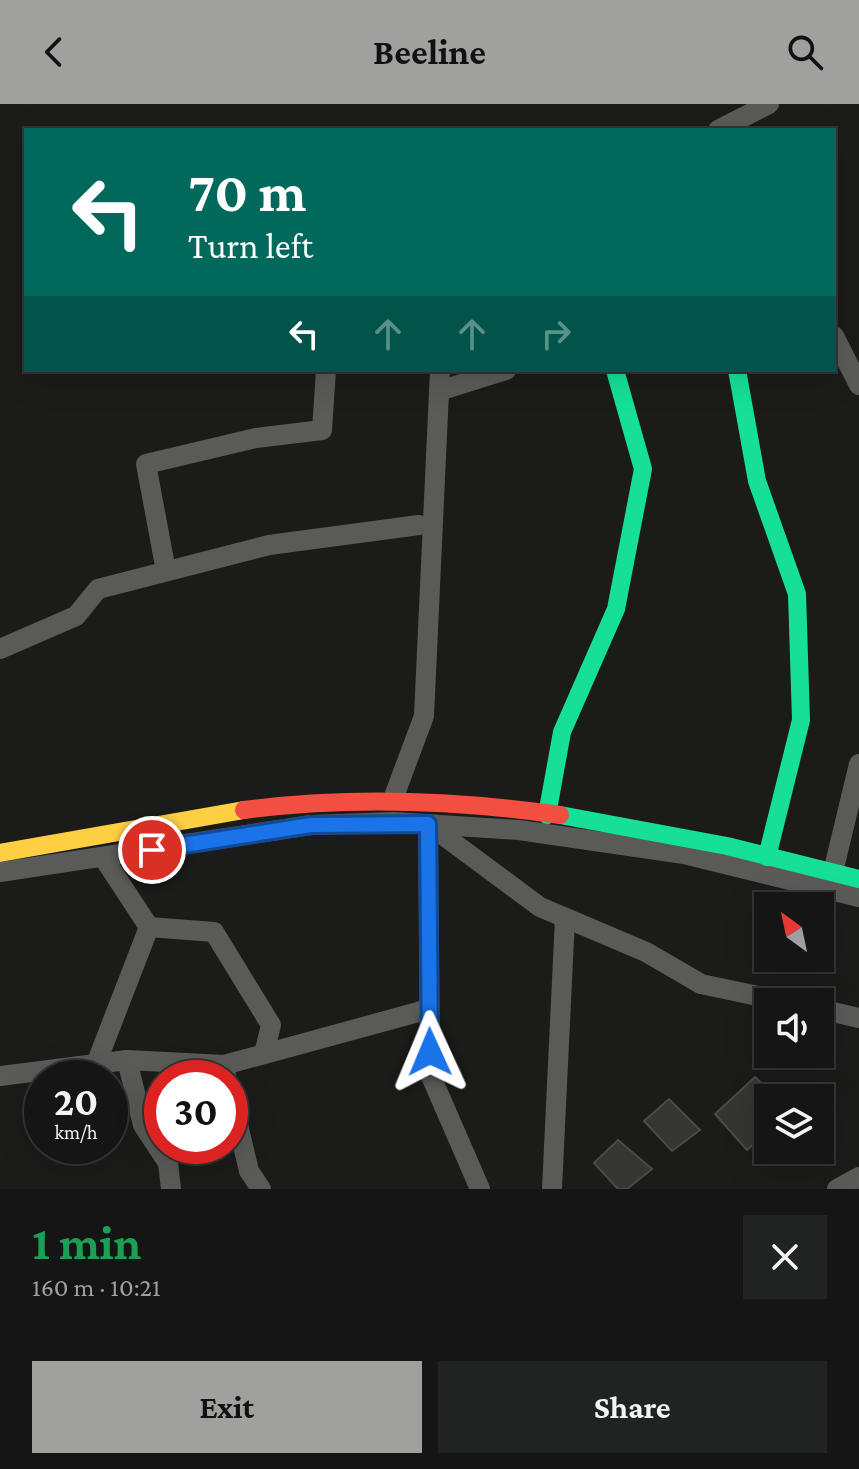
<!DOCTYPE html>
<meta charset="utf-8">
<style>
body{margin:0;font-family:"Crimson Pro",serif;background:#212222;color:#f1f3f6;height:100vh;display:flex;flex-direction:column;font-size:30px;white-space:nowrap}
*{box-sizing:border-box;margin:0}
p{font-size:26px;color:#9d9fa0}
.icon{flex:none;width:44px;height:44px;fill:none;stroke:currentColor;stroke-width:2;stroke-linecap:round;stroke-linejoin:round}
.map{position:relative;height:1085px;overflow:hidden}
.drawer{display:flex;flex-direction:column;background:#141514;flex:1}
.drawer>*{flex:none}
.hud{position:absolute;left:24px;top:24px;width:812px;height:244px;border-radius:0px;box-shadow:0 8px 32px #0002,0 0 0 2px #333434;background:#00695c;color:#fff;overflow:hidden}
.needle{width:52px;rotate:327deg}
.controls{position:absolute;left:754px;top:788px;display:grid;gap:16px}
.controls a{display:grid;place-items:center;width:80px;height:80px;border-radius:0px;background:#141514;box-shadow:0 8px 32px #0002,0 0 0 2px #333434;font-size:40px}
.speed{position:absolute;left:24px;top:956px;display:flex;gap:16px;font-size:40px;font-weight:700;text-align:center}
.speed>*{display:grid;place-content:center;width:104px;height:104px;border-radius:50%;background:#141514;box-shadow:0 8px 32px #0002,0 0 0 2px #333434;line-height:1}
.speed small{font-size:20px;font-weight:400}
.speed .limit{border:12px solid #d22;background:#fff;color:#111}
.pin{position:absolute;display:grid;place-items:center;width:68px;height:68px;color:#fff;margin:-34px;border:4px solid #fff;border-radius:50%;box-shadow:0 2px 8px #0007}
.me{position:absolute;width:88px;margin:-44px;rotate:359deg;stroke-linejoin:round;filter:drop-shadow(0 0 6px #0008)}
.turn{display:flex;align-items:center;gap:28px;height:168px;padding:0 32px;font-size:36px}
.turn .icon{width:104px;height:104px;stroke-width:2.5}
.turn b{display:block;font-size:56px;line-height:68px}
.lanes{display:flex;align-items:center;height:76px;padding:0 32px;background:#0003;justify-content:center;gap:40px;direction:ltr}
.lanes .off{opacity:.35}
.round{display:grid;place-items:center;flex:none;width:84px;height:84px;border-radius:0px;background:#212222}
.summary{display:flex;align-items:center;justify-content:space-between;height:136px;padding:0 32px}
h1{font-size:48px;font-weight:700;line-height:60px;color:#1e9e55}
.cta{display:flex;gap:16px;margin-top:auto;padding:16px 32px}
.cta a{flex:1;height:92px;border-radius:0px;background:#a0a19f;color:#111;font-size:32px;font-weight:700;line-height:92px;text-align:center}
.cta a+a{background:#212222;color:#f1f3f6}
header{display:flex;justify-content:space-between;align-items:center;height:104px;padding:0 32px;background:#a0a19f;color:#111;font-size:36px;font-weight:700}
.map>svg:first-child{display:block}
</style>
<header><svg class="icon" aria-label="back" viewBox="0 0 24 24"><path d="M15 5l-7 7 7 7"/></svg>Beeline<svg class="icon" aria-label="search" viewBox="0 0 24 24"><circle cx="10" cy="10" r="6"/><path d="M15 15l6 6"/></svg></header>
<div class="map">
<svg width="859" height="1085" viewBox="0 0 859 1085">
<rect width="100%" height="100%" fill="#1b1c1a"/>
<g fill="#353634" stroke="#4a4b49" stroke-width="2">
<path d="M 755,973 L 771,988 L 755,1003 L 768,1016 L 768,1027 L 747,1046 L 715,1010 Z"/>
<path d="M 669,995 L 700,1026 L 672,1047 L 644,1017 Z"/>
<path d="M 618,1036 L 652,1065 L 627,1085 L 618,1085 L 594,1059 Z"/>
</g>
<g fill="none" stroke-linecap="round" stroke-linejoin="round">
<g stroke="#5a5a59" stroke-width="20">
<path d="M 718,26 L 769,0"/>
<path d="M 834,232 L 859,281"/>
<path d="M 439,287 L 506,266"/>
<path d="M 166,467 L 146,360 L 256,334 L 322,326 L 326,266"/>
<path d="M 0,545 L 76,512 L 98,485 L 269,441 L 419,421"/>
<path d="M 393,695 L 424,612 L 440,266"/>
<path d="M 428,720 L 540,803 L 646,848 L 701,880 L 787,898"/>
<path d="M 428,720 L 430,970 L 480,1085"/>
<path d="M 103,753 L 149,823 L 214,828 L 271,921 L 264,950"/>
<path d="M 0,768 L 311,721 L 394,718 L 519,726 L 684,750 L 859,793"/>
<path d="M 833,768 L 859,660"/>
<path d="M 820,905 L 859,914"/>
<path d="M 127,956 L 224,961 L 226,971"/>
<path d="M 96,960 L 149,823"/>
<path d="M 224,961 L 429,905"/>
<path d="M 0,972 L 127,956 L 143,1021 L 168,1059 L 171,1085"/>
<path d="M 230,987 L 249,1067 L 261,1085"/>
<path d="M 552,1085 L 565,814"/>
<path d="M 837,1085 L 859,1073"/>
</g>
<g stroke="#16e098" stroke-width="18">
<path d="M 737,266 L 757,377 L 797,490 L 801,616 L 767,753"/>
<path d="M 547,711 L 562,628 L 616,505 L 643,365 L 615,266"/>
<path d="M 560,711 L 727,742 L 859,775"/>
</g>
<path stroke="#ffcf43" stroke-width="18" d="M 0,749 L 244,706"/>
<path stroke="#f24e42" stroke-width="18" d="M 244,706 C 350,692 455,696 560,711"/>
</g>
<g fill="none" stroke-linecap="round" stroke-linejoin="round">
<defs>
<path id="route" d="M 152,746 L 311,721 L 428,720 L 430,948"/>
</defs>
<use href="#route" stroke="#114b97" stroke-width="20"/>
<use href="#route" stroke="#1a73e8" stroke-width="14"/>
</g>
</svg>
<div class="controls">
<a><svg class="needle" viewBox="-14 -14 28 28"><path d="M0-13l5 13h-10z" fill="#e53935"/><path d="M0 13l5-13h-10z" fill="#9d9fa0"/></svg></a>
<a><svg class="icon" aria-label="sound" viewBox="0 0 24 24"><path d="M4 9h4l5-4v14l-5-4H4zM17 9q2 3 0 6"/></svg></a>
<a><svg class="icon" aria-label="layers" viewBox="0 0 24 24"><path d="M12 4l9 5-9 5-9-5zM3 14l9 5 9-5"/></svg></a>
</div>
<div class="speed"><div>20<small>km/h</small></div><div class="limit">30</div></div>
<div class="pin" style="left:152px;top:746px;background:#d93025"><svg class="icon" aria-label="arrive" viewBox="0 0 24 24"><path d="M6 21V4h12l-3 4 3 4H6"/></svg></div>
<svg class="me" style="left:430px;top:948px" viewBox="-20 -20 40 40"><path d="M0-17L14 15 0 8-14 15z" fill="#1a73e8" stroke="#fff" stroke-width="4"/></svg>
<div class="hud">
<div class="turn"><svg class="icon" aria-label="left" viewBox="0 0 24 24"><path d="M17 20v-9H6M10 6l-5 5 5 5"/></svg><div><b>70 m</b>Turn left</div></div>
<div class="lanes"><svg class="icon" aria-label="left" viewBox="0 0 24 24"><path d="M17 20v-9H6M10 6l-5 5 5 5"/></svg><svg class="icon off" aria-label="ahead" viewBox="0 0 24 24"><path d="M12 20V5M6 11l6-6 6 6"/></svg><svg class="icon off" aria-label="ahead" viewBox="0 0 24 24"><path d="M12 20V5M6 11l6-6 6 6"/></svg><svg class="icon off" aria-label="right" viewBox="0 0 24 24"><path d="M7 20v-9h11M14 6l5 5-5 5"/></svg></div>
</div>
</div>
<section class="drawer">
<div class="summary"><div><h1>1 min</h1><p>160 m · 10:21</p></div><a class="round"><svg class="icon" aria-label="close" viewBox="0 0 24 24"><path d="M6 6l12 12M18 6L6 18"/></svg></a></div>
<div class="cta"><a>Exit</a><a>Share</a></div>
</section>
